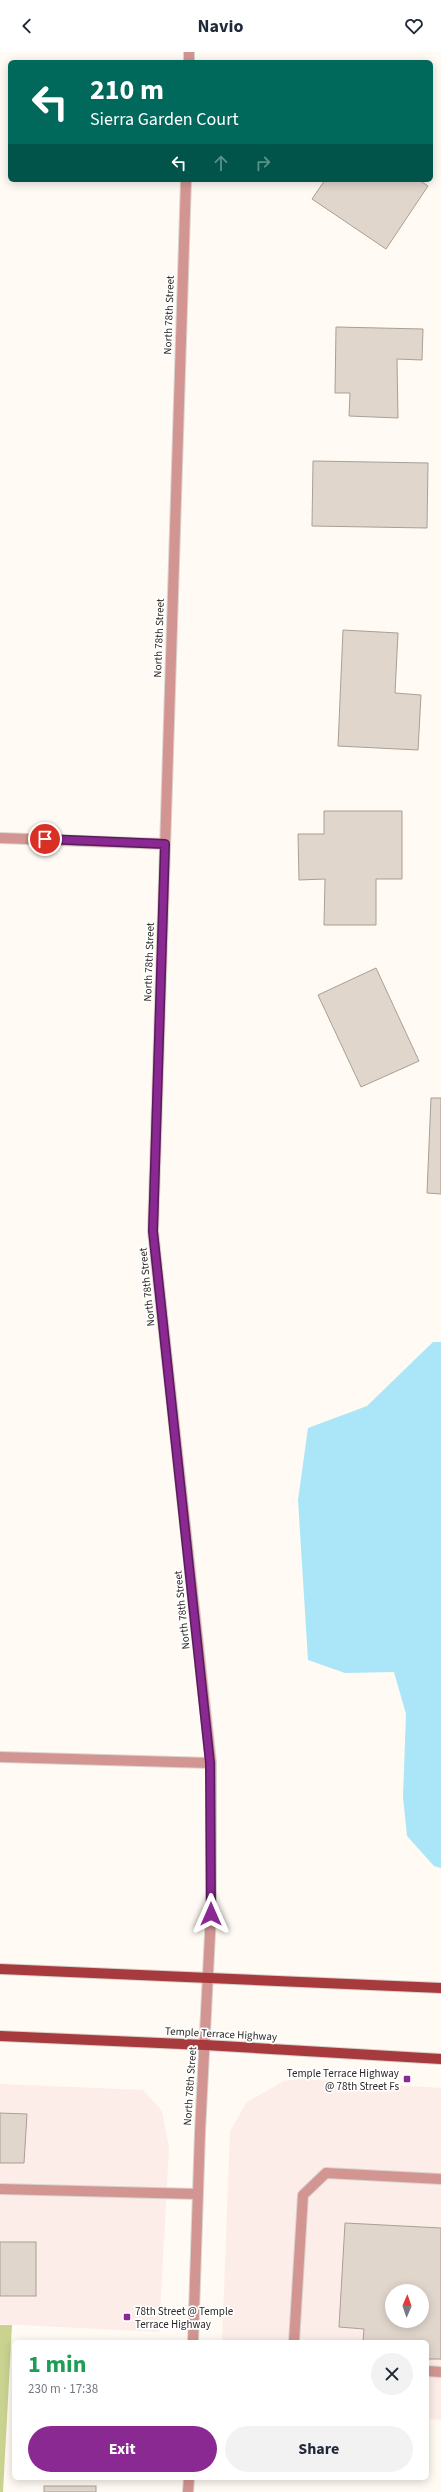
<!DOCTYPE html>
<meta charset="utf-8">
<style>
body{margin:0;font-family:"Source Sans 3",sans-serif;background:#f2f2f3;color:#1f2937;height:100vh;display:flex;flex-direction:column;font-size:15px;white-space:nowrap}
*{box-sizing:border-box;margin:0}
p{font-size:13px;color:#747a83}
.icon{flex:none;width:22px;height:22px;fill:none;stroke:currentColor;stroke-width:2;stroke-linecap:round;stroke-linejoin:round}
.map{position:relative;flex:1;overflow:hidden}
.panel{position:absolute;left:12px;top:2288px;width:417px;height:140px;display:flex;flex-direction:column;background:#fff;border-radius:6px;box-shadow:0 2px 10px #0003}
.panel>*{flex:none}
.hud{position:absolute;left:8px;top:8px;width:425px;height:122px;border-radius:6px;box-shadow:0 2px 10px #0003;background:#00695c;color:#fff;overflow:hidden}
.needle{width:26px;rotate:2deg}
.fabs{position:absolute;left:385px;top:2232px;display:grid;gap:8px}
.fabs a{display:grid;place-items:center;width:44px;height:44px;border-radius:50%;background:#fff;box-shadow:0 2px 10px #0003;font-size:20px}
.pin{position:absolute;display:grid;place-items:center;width:34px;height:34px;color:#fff;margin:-17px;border:2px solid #fff;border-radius:50%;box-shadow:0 1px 4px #0007}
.me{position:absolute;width:44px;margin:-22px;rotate:0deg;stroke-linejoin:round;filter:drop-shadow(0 0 3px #0008)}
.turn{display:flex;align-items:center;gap:14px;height:84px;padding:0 16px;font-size:18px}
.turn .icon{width:52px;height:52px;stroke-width:2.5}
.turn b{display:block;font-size:28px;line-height:34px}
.lanes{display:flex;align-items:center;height:38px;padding:0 16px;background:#0003;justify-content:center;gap:20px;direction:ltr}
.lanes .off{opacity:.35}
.round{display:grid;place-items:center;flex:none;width:42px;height:42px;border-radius:21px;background:#f2f2f3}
.headline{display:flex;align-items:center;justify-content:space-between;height:68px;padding:0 16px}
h1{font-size:24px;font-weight:700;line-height:30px;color:#1e9e55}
.primary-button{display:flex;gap:8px;margin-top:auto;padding:8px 16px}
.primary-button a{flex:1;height:46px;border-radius:24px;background:#8a2992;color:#fff;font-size:16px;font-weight:700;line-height:46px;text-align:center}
.primary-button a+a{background:#f2f2f3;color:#1f2937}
header{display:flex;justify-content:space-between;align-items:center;height:52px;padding:0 16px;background:#fff;font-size:18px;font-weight:700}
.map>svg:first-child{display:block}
</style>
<header><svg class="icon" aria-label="back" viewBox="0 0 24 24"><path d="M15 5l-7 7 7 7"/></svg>Navio<svg class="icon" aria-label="heart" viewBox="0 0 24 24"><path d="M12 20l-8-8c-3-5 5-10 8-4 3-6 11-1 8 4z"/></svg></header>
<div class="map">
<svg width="441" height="2440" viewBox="0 0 441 2440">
<rect width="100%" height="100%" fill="#fffaf3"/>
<g fill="#fdede9" fill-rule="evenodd">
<path d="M 301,2027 L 441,2036 L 441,2368 L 427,2367 L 427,2290 L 222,2290 L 230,2079 L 247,2050 L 284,2029 ZM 392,2239 L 422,2239 L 422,2269 L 392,2269 Z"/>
<path d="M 0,2032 L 143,2038 L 162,2059 L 169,2096 L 159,2280 L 0,2272 Z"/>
</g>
<path fill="#cad28f" d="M 0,2273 L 12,2273 L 3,2440 L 0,2440 Z"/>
<path fill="#aae6f7" d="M 433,1290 L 441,1290 L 441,1816 L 434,1814 L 407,1784 L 403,1745 L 406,1662 L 394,1620 L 345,1621 L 308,1608 L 298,1448 L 308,1376 L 367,1354 Z"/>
<g fill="#e1d6cc" stroke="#a99f95" fill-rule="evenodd">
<path d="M 325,128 L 419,128 L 428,134 L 386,197 L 312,147 Z"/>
<path d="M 336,275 L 423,277 L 422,308 L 397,307 L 398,366 L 349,364 L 350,341 L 335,341 Z"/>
<path d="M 313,409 L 428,411 L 427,476 L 312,474 Z"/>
<path d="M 343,578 L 398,581 L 395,641 L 421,643 L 418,698 L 338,694 Z"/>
<path d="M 324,759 L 402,759 L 402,827 L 376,827 L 376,873 L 324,873 L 325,827 L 299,828 L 298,782 L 324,782 Z"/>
<path d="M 376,916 L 419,1009 L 361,1035 L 318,943 Z"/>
<path d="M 431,1046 L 441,1046 L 441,1142 L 427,1141 Z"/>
<path d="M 0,2061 L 27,2062 L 24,2111 L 0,2111 Z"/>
<path d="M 345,2171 L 441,2176 L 441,2307 L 427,2307 L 427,2290 L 363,2290 L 364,2277 L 339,2275 ZM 392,2239 L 422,2239 L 422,2269 L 392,2269 Z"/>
<rect x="0" y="2190" width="36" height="54"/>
<rect x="44" y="2434" width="52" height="6"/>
</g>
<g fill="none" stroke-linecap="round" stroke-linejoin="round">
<defs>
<g id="service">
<path d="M 0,1705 L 211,1711"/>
<path d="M 0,2137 L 197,2142"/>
<path d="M 294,2290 L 303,2143 L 326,2121 L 441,2127"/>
<path d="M 427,2319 L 441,2320"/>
</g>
<path id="minor" d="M 0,786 L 165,792"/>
<g id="tertiary">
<path d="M 189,10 L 189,0"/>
<path d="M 186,128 L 153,1179 L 211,1711 L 211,1862 L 200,2080 L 193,2290"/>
<path d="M 188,2440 L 189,2426"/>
</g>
<g id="primary">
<path d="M 0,1917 L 441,1936"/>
<path d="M 0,1984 L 205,1993 L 441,2007"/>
</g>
</defs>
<use href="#service" stroke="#d9d4ce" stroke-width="12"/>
<use href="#minor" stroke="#d9d4ce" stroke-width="12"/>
<use href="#tertiary" stroke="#d9d4ce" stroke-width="12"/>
<use href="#primary" stroke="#d9d4ce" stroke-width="12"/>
<use href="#service" stroke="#d39592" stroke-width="10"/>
<use href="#minor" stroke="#d39592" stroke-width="10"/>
<use href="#tertiary" stroke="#d39592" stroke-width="10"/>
<use href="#primary" stroke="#a63a3d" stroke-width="10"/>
</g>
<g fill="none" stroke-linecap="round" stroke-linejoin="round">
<defs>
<path id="route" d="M 45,787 L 165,792 L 153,1179 L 210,1711 L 211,1862"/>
</defs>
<use href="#route" stroke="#5a1b5f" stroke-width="10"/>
<use href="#route" stroke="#8a2992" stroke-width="7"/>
</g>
<g fill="#8a2992" stroke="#fff" stroke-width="1.5">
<rect x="403" y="2023" width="8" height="8" rx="2"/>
<rect x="123" y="2261" width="8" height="8" rx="2"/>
</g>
<g text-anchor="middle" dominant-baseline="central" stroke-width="3.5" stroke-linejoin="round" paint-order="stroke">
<g font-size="11" fill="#2c2925" stroke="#fff">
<text transform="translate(169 263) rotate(-88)">North 78th Street</text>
<text transform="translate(159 586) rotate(-88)">North 78th Street</text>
<text transform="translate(149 910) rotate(-88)">North 78th Street</text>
<text transform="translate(147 1235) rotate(-96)">North 78th Street</text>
<text transform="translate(182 1558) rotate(-96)">North 78th Street</text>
<text transform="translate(221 1982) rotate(3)">Temple Terrace Highway</text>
<text transform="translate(190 2034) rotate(-86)">North 78th Street</text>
</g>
<g font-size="11" fill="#2c2925" stroke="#fff" text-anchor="end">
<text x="399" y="2021">Temple Terrace Highway<tspan x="399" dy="13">@ 78th Street Fs</tspan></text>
<text x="135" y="2259" text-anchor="start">78th Street @ Temple<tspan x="135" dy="13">Terrace Highway</tspan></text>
</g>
</g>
</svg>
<div class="fabs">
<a><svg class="needle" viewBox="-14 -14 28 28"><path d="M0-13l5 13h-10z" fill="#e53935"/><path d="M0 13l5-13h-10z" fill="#747a83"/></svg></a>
</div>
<div class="pin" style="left:45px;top:787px;background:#d93025"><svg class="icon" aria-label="arrive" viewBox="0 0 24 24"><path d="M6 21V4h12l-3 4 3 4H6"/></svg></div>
<svg class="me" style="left:211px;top:1862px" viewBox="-20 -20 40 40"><path d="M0-17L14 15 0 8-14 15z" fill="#8a2992" stroke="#fff" stroke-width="4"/></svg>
<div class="hud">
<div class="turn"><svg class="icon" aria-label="left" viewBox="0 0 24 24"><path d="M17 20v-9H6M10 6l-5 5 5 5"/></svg><div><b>210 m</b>Sierra Garden Court</div></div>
<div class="lanes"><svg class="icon" aria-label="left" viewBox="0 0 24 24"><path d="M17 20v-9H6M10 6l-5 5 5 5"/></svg><svg class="icon off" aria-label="ahead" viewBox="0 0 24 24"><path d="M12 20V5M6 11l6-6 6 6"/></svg><svg class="icon off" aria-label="right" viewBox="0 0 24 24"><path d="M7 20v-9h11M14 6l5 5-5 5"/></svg></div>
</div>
<section class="panel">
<div class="headline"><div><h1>1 min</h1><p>230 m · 17:38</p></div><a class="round"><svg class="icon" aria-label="close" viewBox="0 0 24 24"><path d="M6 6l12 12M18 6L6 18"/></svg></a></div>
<div class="primary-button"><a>Exit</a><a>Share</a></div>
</section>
</div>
